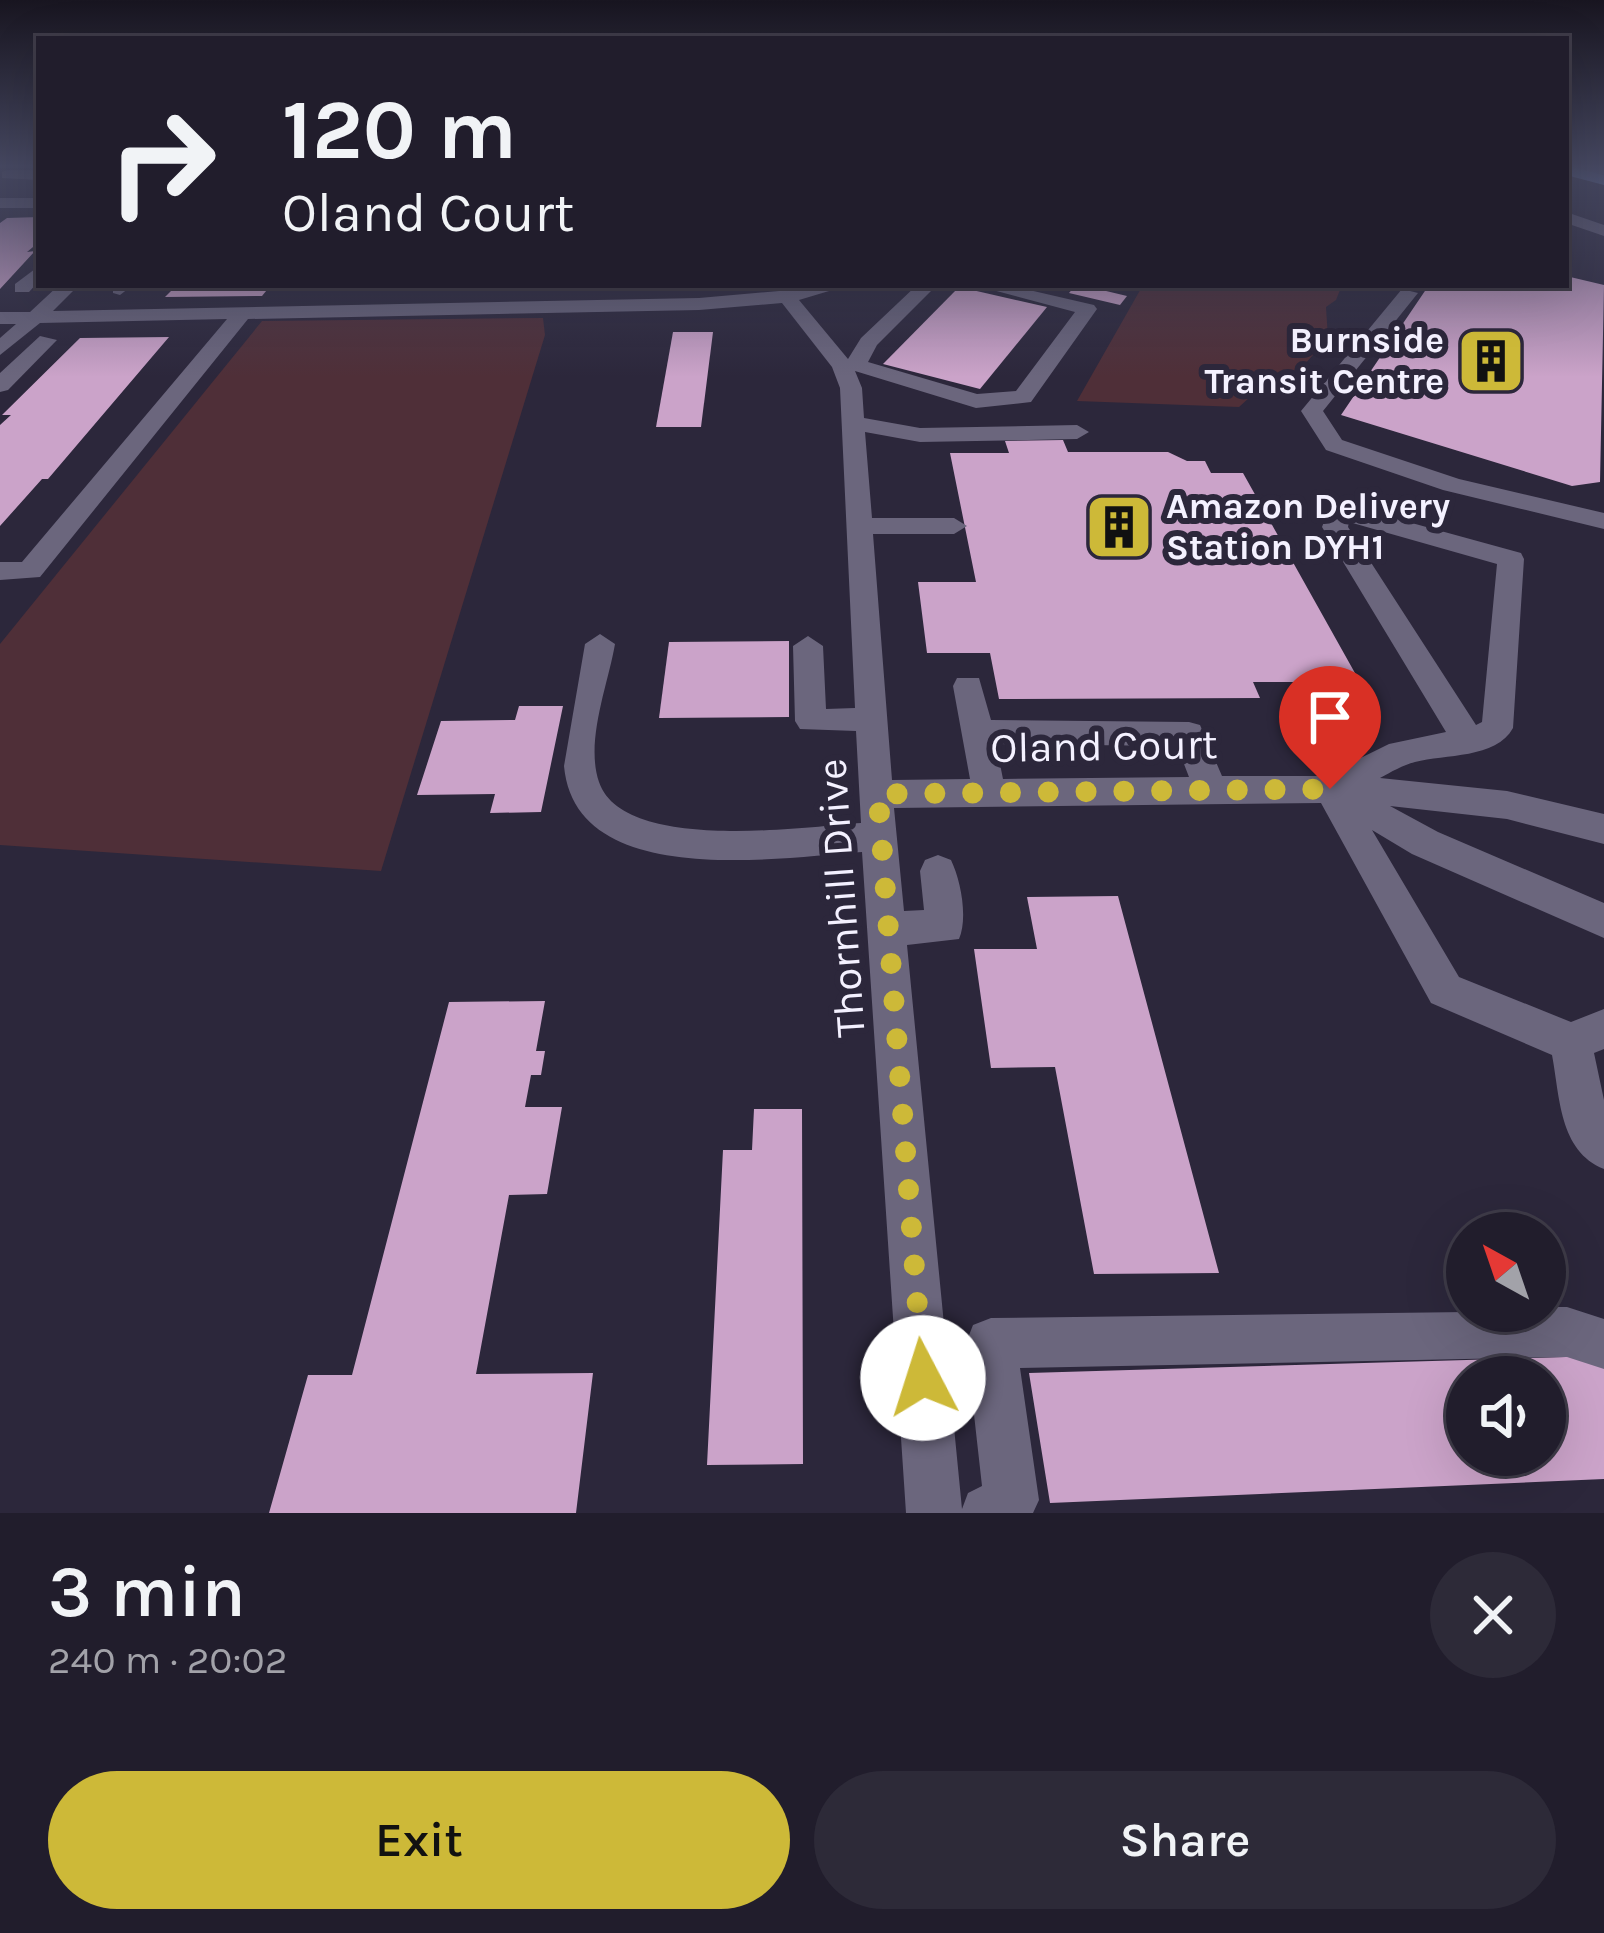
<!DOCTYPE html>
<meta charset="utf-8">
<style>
body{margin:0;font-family:Karla,sans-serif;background:#2d2a38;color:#f1f3f6;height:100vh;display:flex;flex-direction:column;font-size:45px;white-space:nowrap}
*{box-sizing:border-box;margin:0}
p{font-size:39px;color:#a2a2a9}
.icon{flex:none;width:66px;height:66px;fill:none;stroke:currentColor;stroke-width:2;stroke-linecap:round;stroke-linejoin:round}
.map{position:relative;height:1513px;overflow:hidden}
.details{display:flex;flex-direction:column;background:#211d2c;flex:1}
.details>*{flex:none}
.guide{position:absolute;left:36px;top:36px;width:1533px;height:252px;border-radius:0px;box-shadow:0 12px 48px #0002,0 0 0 3px #3e3b48;background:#211d2c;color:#f1f3f6;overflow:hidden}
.needle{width:78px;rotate:320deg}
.controls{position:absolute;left:1446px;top:1212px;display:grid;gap:24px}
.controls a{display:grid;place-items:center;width:120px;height:120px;border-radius:50%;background:#211d2c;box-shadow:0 12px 48px #0002,0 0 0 3px #3e3b48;font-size:60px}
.pin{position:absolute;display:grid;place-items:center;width:102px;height:102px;color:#fff;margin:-123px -51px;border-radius:50% 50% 50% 0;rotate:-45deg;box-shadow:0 0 12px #0007}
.pin .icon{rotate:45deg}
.me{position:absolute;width:132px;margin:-66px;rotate:355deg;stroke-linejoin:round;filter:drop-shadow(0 0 9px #0008)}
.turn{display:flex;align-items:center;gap:42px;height:252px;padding:0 48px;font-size:54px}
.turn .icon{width:156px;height:156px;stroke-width:2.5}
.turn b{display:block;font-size:84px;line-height:102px}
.round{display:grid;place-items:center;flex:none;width:126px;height:126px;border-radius:63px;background:#2d2a38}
.overview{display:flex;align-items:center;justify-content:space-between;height:204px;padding:0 48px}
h1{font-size:72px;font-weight:600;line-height:90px}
.cta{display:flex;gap:24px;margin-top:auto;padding:24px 48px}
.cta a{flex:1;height:138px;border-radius:72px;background:#cdb938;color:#111;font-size:48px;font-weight:600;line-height:138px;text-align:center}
.cta a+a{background:#2d2a38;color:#f1f3f6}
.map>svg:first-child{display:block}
</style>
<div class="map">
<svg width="1604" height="1513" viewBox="0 0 1604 1513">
<rect width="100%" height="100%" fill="#2c273b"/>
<g fill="#4f2f38">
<path d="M 1143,285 L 1342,285 L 1336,300 L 1326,307 L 1328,338 L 1281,391 L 1261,387 L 1239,407 L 1077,401 Z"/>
<path d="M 543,318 L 545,335 L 381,871 L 0,845 L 0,644 L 262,321 Z"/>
</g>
<g fill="#cba3c9" fill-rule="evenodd">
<path d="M 39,217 L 39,242 L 27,252 L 35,251 L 0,289 L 0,223 L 7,218 Z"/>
<path d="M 1566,276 L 1604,285 L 1600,482 L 1572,486 L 1341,415 L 1429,285 L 1566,285 Z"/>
<path d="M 177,285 L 271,285 L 262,296 L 165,297 Z"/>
<path d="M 1076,285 L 1081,285 L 1127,296 L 1120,305 L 1069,293 Z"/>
<path d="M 959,287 L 1047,307 L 980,389 L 883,364 Z"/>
<path d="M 673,332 L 713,332 L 701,427 L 656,427 Z"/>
<path d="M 169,337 L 48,479 L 42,479 L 0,526 L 0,425 L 11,415 L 2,415 L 80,338 Z"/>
<path d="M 1063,440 L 1068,452 L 1168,452 L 1187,461 L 1205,461 L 1211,473 L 1243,473 L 1360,682 L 1253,682 L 1260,698 L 999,699 L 990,653 L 927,653 L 918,582 L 976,582 L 950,453 L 1009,453 L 1005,441 Z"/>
<path d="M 789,641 L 789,717 L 659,718 L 669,642 Z"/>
<path d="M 519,706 L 563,706 L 541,812 L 490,813 L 495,794 L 417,795 L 441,721 L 515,720 Z"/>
<path d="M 1118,896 L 1219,1273 L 1094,1274 L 1055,1067 L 991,1068 L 974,949 L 1037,949 L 1027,897 Z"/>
<path d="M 545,1001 L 536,1051 L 545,1051 L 541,1075 L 531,1075 L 525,1107 L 562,1107 L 547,1194 L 509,1195 L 476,1374 L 593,1373 L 576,1513 L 269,1513 L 308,1375 L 352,1375 L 449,1002 Z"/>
<path d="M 754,1109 L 802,1109 L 803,1464 L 707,1465 L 723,1150 L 752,1150 Z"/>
<path d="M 1598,1356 L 1604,1359 L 1604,1479 L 1050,1503 L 1029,1373 ZM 1467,1377 L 1545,1377 L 1545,1455 L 1467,1455 Z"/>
</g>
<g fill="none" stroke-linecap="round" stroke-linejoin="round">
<g fill="#6b667d" fill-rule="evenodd">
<path d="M 7,170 L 39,170 L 39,180 L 2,178 L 2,172 Z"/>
<rect x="0" y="198" width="39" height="10"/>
<path d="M 1566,212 L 1604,225 L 1604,236 L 1566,223 Z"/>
<path d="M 39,266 L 39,281 L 29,292 L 15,292 L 15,284 Z"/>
<path d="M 59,285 L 79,285 L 53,311 L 699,298 L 849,285 L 799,300 L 848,359 L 861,338 L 917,285 L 937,285 L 877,345 L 868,362 L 977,394 L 1016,391 L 1075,312 L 974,285 L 1007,285 L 1094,305 L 1097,309 L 1031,402 L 976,408 L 855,371 L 862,388 L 864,418 L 920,428 L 1077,425 L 1089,432 L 1077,439 L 920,442 L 865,432 L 872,518 L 954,518 L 967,526 L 954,534 L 873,534 L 892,780 L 970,779 L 953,686 L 957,678 L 979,678 L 991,720 L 1189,722 L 1200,725 L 1222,776 L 1324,776 L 1389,744 L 1446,732 L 1322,527 L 1330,506 L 1339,503 L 1521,553 L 1524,559 L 1513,728 C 1496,759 1445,754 1415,762 C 1403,765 1391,772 1380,778 L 1507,791 L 1604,814 L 1604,844 L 1507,819 L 1390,806 L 1438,832 L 1604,903 L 1604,938 L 1412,854 L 1372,830 L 1459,977 L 1571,1022 L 1604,1009 L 1604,1049 L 1594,1053 L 1604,1100 L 1604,1169 C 1559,1151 1560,1097 1552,1055 L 1431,1003 L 1321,803 L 894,808 L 904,911 L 924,910 L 920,871 L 925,860 L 938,855 L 951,860 C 961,881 968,918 959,939 L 907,945 L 962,1509 L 968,1493 L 982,1486 L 966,1343 L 973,1325 L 991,1318 L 1545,1311 L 1545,1307 L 1567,1307 L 1604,1319 L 1604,1369 L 1567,1357 L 1020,1368 L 1039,1500 L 1033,1513 L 906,1513 L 862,852 C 777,858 575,890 564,766 L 585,644 L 600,634 L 615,644 C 608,685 585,741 599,782 C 623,853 803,827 861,823 L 856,731 L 800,729 L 795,721 L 793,646 L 808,636 L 823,646 L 826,709 L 855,708 L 840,388 L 832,367 L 782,303 L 699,310 L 248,319 L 40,577 L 0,580 L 0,562 L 22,562 L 227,319 L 40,323 L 0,355 L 0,338 L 16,324 L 0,324 L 0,312 L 30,312 ZM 1349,522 L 1497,564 L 1482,722 L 1476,725 L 1348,527 ZM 996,744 L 1177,746 L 1189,777 L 1003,779 Z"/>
<path d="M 113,285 L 133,285 L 120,295 L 113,293 Z"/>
<path d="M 1402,289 L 1418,293 L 1323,411 L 1342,440 L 1459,479 L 1604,513 L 1604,529 L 1443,490 L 1326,450 L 1301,411 Z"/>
<path d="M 40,336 L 57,340 L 8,390 L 0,392 L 0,373 Z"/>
</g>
<path fill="#798ebf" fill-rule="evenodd" d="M 1573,165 L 1604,165 L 1604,175 L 1575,168 Z"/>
<path fill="#83a8eb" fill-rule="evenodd" d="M 1566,165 L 1604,175 L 1604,185 L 1566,175 Z"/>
</g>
<linearGradient id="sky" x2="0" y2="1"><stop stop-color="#181520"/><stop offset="0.44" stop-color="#454760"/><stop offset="1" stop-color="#454760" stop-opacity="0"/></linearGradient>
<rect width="1604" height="377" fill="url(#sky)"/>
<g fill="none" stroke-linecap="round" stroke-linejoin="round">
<path stroke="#cdb938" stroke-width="21" stroke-dasharray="0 37.8" d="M 923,1378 L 878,794 L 1330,789"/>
</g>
<defs>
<symbol id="building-square" viewBox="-11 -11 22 22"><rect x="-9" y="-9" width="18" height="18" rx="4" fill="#cdb938" stroke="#2c273b"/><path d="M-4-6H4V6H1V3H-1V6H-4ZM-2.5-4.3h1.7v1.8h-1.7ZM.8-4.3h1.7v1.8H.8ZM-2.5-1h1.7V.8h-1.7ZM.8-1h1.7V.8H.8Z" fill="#111"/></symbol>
</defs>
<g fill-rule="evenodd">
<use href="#building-square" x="1453" y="323" width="76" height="76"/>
<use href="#building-square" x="1081" y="489" width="76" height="76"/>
</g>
<g text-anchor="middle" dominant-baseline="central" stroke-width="12" stroke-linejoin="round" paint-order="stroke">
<g font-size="36" font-weight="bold" fill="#f4f1ff" stroke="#2c273b" text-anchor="end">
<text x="1444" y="340">Burnside<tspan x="1444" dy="41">Transit Centre</tspan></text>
<text x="1166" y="506" text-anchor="start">Amazon Delivery<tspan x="1166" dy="41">Station DYH1</tspan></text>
</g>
<g font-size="42" fill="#f4f1ff" stroke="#2c273b">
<text transform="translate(1104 746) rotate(-1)">Oland Court</text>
<text transform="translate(841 898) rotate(-94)">Thornhill Drive</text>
</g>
</g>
</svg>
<div class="controls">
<a><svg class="needle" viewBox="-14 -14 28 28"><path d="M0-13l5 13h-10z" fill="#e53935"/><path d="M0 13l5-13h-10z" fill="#a2a2a9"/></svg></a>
<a><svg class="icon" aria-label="sound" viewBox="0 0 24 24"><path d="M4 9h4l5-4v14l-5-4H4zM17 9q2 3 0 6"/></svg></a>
</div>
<div class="pin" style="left:1330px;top:789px;background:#d93025"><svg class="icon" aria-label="arrive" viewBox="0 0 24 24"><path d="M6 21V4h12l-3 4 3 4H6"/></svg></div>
<svg class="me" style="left:923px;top:1378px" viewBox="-20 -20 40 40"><circle r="19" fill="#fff"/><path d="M0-13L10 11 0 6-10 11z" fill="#cdb938"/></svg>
<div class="guide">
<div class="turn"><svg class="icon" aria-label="right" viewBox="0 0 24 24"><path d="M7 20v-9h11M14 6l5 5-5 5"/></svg><div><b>120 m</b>Oland Court</div></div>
</div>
</div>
<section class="details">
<div class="overview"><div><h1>3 min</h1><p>240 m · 20:02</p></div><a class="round"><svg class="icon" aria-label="close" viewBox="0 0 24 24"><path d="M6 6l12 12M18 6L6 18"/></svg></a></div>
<div class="cta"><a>Exit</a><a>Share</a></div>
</section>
